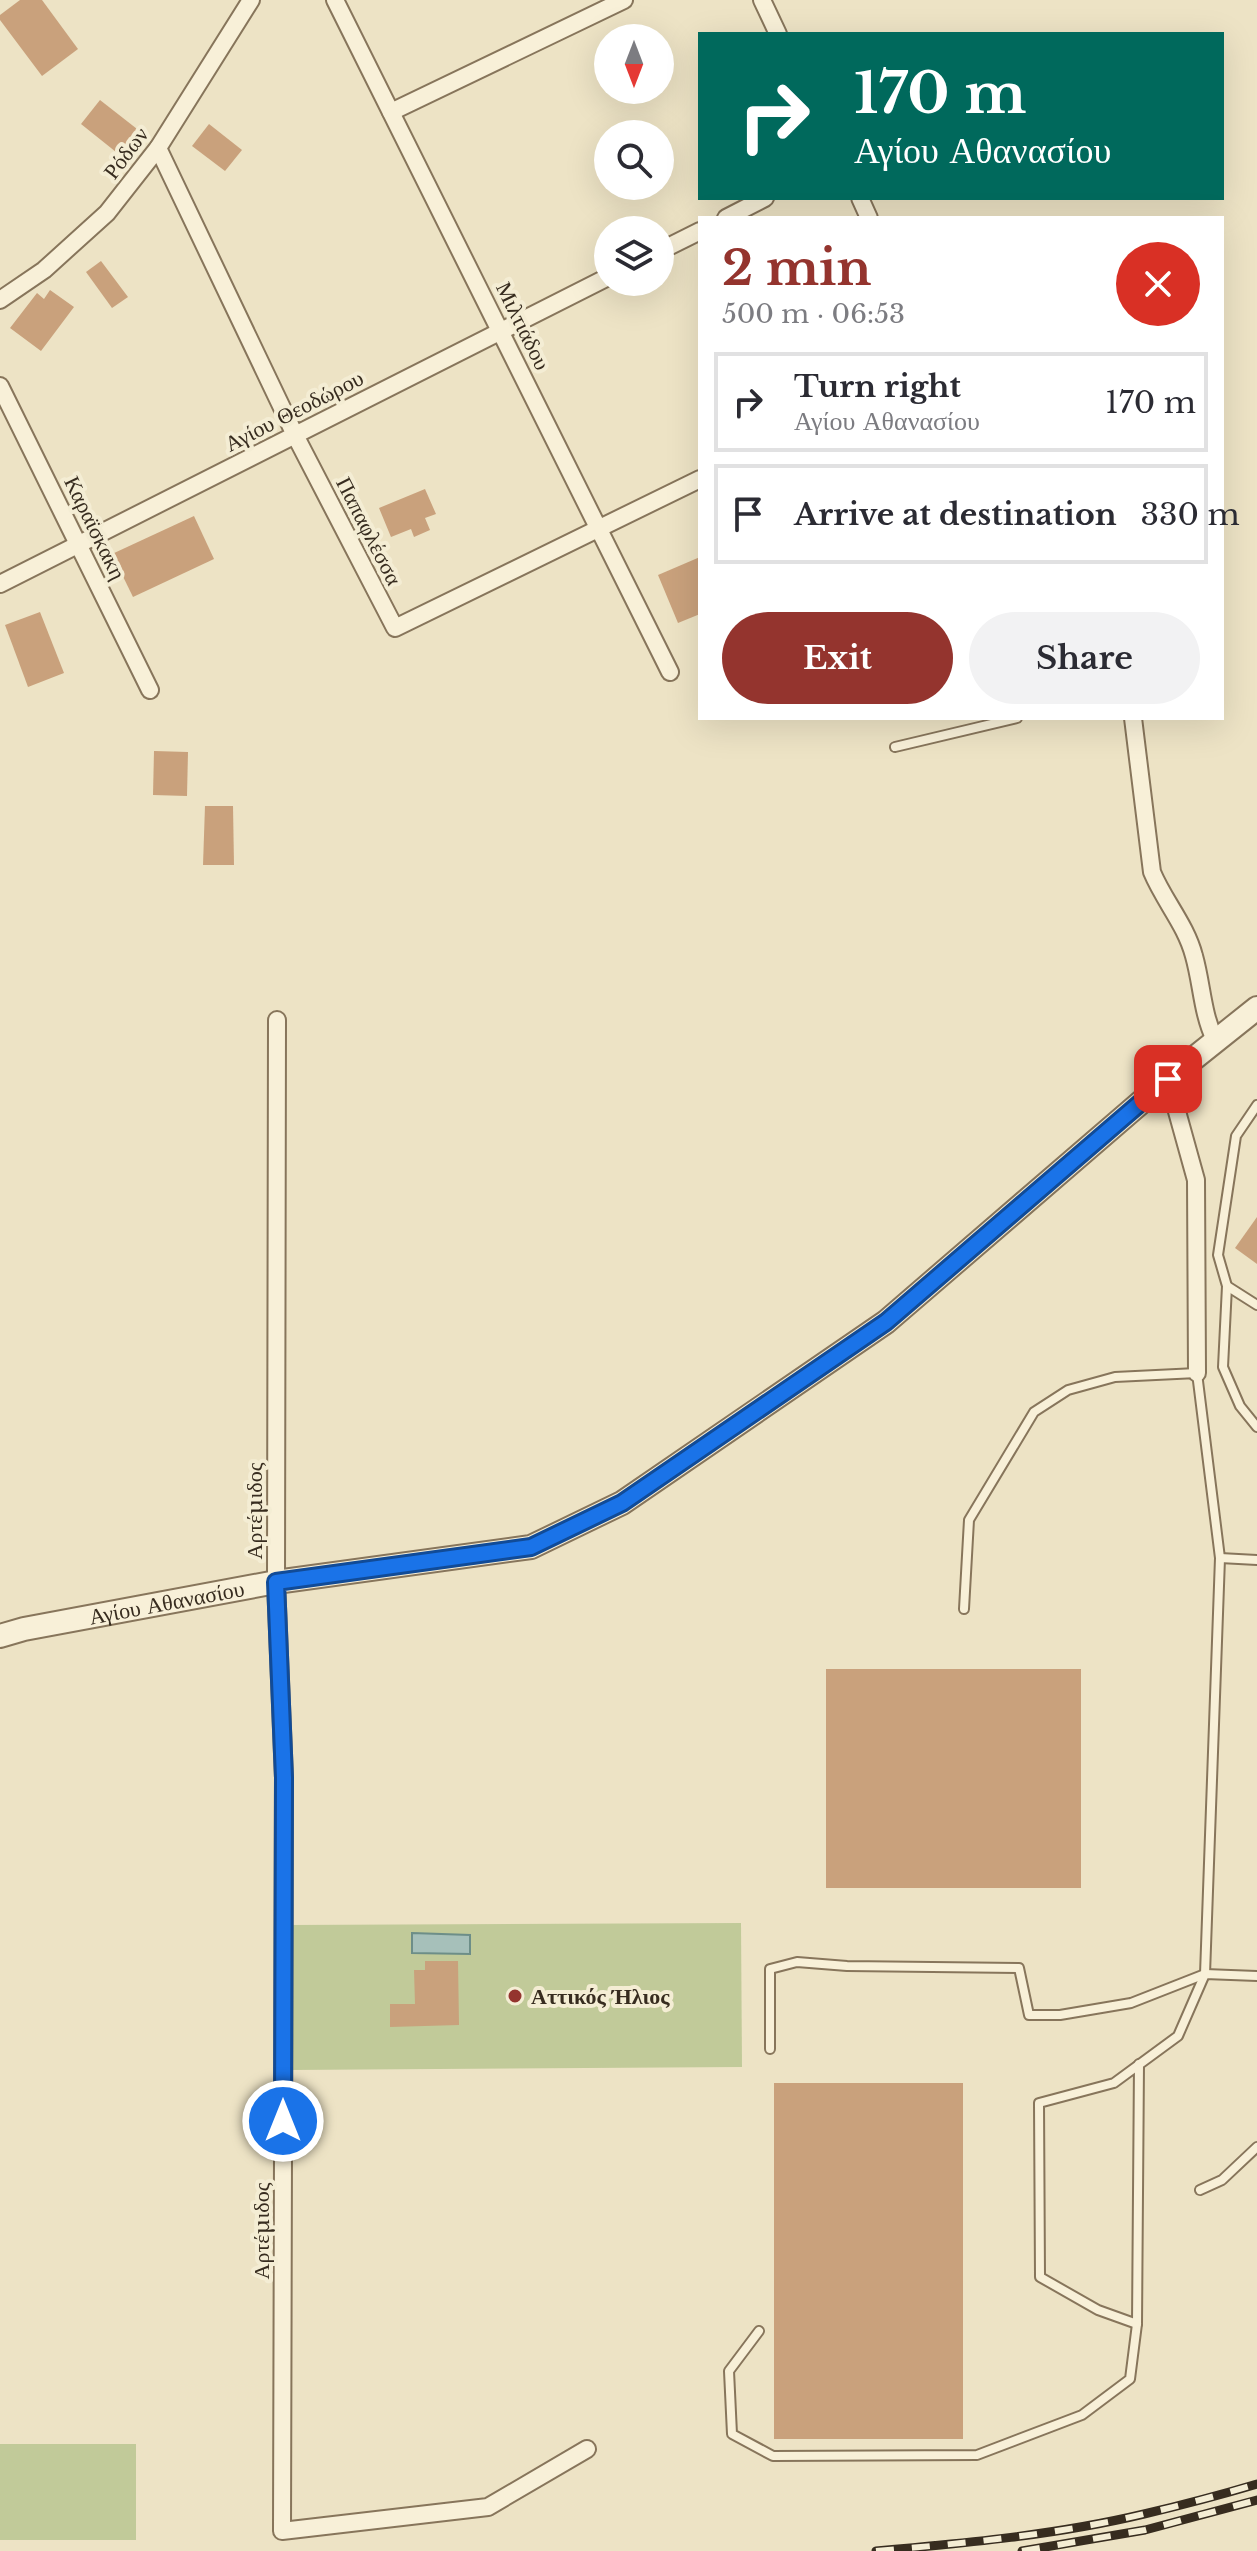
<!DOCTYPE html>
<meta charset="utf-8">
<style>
body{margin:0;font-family:"Libre Baskerville",serif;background:#f2f2f3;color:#2b2b33;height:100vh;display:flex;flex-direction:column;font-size:30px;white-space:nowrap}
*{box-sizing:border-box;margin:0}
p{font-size:26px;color:#7c7c81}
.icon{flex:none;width:44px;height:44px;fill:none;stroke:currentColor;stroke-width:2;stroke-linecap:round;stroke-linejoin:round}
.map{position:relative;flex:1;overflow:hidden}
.details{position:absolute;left:698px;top:216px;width:526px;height:504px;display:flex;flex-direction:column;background:#fff;border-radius:0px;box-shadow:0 8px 32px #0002}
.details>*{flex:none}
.guide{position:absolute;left:698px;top:32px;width:526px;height:168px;border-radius:0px;box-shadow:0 8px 32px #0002;background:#00695c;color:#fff;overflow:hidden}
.needle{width:52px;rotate:180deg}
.fabs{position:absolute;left:594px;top:24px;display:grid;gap:16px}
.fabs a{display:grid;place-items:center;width:80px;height:80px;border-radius:50%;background:#fff;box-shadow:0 8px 32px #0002;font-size:40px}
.pin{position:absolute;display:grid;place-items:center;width:68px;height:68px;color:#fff;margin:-34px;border-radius:16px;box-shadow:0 4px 12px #0006}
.me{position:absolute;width:88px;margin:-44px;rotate:0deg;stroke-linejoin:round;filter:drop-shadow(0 0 6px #0008)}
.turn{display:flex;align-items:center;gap:28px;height:168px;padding:0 24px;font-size:36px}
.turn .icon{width:104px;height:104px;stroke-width:2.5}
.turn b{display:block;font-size:56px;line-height:68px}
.round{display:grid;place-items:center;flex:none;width:84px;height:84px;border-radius:42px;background:#f2f2f3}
.head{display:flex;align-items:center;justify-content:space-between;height:136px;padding:0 24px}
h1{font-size:48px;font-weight:800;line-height:60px;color:#94342e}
.primary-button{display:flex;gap:16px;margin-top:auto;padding:16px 24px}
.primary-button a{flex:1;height:92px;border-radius:48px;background:#94342e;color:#fff;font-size:32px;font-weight:800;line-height:92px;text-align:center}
.primary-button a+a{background:#f2f2f3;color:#2b2b33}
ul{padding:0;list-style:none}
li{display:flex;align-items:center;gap:24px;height:100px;margin:0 16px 12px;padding:0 8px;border:4px solid #e1e1e2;border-radius:0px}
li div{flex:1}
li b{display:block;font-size:30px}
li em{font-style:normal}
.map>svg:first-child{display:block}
</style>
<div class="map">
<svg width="1257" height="2551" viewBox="0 0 1257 2551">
<rect width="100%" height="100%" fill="#ede3c5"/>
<g fill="#c1ca99">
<path d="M 741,1923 L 742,2067 L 289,2070 L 288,1925 Z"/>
<rect x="0" y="2444" width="136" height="96"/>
</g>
<path fill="#a6c0ba" stroke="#6d8e88" stroke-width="2" d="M 412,1933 L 470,1935 L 470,1954 L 412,1953 Z"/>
<g fill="#c9a17c">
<path d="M 20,0 L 42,0 L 78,49 L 42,76 L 0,20 L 0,15 Z"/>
<path d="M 100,100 L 146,136 L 126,160 L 81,124 Z"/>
<path d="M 209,124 L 242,150 L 225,171 L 192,146 Z"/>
<path d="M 101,261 L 128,297 L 112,308 L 86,272 Z"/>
<path d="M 50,290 L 74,307 L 41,351 L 10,328 L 37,293 L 44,299 Z"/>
<path d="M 425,489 L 436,514 L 425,518 L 430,530 L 414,537 L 411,529 L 391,537 L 379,508 Z"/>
<path d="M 194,516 L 214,559 L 133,597 L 112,554 Z"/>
<path d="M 700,557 L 700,614 L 678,623 L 658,575 Z"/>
<path d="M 40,612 L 64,673 L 28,687 L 5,625 Z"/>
<path d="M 154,751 L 188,752 L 187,796 L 153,795 Z"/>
<path d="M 205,806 L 233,806 L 234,865 L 203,865 Z"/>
<path d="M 1257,1217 L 1257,1264 L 1235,1248 Z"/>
<rect x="826" y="1669" width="255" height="219"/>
<path d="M 425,1961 L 458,1961 L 459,2025 L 390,2027 L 390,2004 L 415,2004 L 414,1970 L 425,1970 Z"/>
<rect x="774" y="2083" width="189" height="356"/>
</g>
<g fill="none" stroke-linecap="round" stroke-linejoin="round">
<defs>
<g id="service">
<path d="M 895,747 L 1017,718"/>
<path d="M 1257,1105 L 1236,1136 L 1218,1255 L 1227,1286 L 1257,1305"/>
<path d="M 1227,1286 L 1223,1367 L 1240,1406 L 1257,1427"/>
<path d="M 1220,1558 L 1257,1560"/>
<path d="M 964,1609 L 969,1520 L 1034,1412 L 1068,1390 L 1115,1377 L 1197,1373 L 1220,1558 L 1205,1974 L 1178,2036 L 1114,2083 L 1039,2103 L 1040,2277 L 1098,2310 L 1137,2324"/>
<path d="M 770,2049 L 770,1969 L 797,1962 L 847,1966 L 1019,1968 L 1029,2015 L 1060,2015 L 1131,2003 L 1205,1974 L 1257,1976"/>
<path d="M 1200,2190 L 1222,2180 L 1257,2147"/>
<path d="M 759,2331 L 729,2371 L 732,2434 L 773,2456 L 977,2455 L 1082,2415 L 1130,2379 L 1137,2324 L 1139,2064"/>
</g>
<g id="minor">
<path d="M 335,0 L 670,672"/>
<path d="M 762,0 L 778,34"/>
<path d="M 391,112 L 624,0"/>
<path d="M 158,148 L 295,435 L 395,628 L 700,479"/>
<path d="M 860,198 L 869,218"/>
<path d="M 726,218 L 765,198"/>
<path d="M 660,251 L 700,231"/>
<path d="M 0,300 L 44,270 L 107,213 L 158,148 L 251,0"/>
<path d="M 0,386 L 150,690"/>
<path d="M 0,584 L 608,277"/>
<path d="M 1133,718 L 1152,872 C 1164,901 1186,925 1194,956 C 1202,984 1202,1013 1215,1040"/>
<path d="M 277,1020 L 276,1582 L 284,1778 L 282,2531 L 488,2507 L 587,2449"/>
<path d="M 1168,1079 L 1196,1180 L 1197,1373"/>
</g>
<g id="tertiary">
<path id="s1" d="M 0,1636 L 24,1629 L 276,1582 L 531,1547 L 622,1503 L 886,1322 L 1168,1079 L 1257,1008"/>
</g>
</defs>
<use href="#service" stroke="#87755b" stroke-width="12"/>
<use href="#minor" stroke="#87755b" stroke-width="20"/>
<use href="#tertiary" stroke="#87755b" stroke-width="26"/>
<use href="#service" stroke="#f8f0d8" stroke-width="8"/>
<use href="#minor" stroke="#f8f0d8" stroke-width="16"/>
<use href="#tertiary" stroke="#f8f0d8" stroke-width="22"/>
<defs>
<g id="rail">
<path d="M 876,2551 C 966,2543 1056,2535 1144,2514 C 1182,2505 1220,2495 1257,2484"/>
<path d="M 1022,2551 L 1145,2530 L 1257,2500"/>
</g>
</defs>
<use href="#rail" stroke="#372c1f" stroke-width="9"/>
<use href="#rail" stroke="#f4edd4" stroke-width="6" stroke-dasharray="18" stroke-linecap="butt"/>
</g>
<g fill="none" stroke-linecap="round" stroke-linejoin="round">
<defs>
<path id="route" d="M 283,2121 L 284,1778 L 276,1582 L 531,1547 L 622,1503 L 886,1322 L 1168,1079"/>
</defs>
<use href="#route" stroke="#114b97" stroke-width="20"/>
<use href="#route" stroke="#1a73e8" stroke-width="14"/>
</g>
<circle fill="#94342e" stroke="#f4edd4" stroke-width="3" cx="515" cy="1996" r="8"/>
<g text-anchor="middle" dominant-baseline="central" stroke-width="8" stroke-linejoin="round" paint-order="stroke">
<g font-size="22" fill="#372c1f" stroke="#f4edd4">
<text transform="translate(126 153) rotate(-53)">Ρόδων</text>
<text transform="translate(523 326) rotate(64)">Μιλτιάδου</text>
<text transform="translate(294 411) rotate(-27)">Αγίου Θεοδώρου</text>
<text transform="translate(95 528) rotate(64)">Καραϊσκακη</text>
<text transform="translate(369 531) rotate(63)">Παπαφλέσσα</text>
<text transform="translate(254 1511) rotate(-90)">Αρτέμιδος</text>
<text stroke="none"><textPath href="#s1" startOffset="170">Αγίου Αθανασίου</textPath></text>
<text transform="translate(261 2231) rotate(-90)">Αρτέμιδος</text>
</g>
<g font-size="22" font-weight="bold" fill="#372c1f" stroke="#f4edd4" text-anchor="start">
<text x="531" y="1996">Αττικός Ήλιος</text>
</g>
</g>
</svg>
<div class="fabs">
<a><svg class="needle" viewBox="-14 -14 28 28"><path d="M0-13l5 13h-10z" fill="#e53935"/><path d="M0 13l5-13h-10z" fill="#7c7c81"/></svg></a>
<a><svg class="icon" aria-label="search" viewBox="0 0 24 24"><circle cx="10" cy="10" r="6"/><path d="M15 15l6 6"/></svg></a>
<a><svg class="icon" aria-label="layers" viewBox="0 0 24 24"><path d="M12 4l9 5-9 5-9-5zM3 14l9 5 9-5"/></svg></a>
</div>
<div class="pin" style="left:1168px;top:1079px;background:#d93025"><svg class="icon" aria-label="arrive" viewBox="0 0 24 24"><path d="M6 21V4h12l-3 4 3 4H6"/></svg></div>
<svg class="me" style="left:283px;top:2121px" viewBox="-20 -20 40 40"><circle r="17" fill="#1a73e8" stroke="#fff" stroke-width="3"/><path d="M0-11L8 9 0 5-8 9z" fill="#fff"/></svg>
<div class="guide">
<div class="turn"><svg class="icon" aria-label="right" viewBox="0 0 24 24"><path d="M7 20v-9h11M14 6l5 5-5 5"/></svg><div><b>170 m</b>Αγίου Αθανασίου</div></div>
</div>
<section class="details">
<div class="head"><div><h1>2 min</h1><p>500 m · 06:53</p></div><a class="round" style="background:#d93025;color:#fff"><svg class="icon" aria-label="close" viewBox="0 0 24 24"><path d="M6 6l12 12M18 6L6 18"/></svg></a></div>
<ul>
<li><svg class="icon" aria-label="right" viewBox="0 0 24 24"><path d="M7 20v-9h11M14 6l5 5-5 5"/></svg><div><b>Turn right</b><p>Αγίου Αθανασίου</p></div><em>170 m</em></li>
<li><svg class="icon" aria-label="arrive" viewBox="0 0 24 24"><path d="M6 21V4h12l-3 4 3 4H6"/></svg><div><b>Arrive at destination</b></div><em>330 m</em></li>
</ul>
<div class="primary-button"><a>Exit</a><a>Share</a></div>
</section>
</div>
